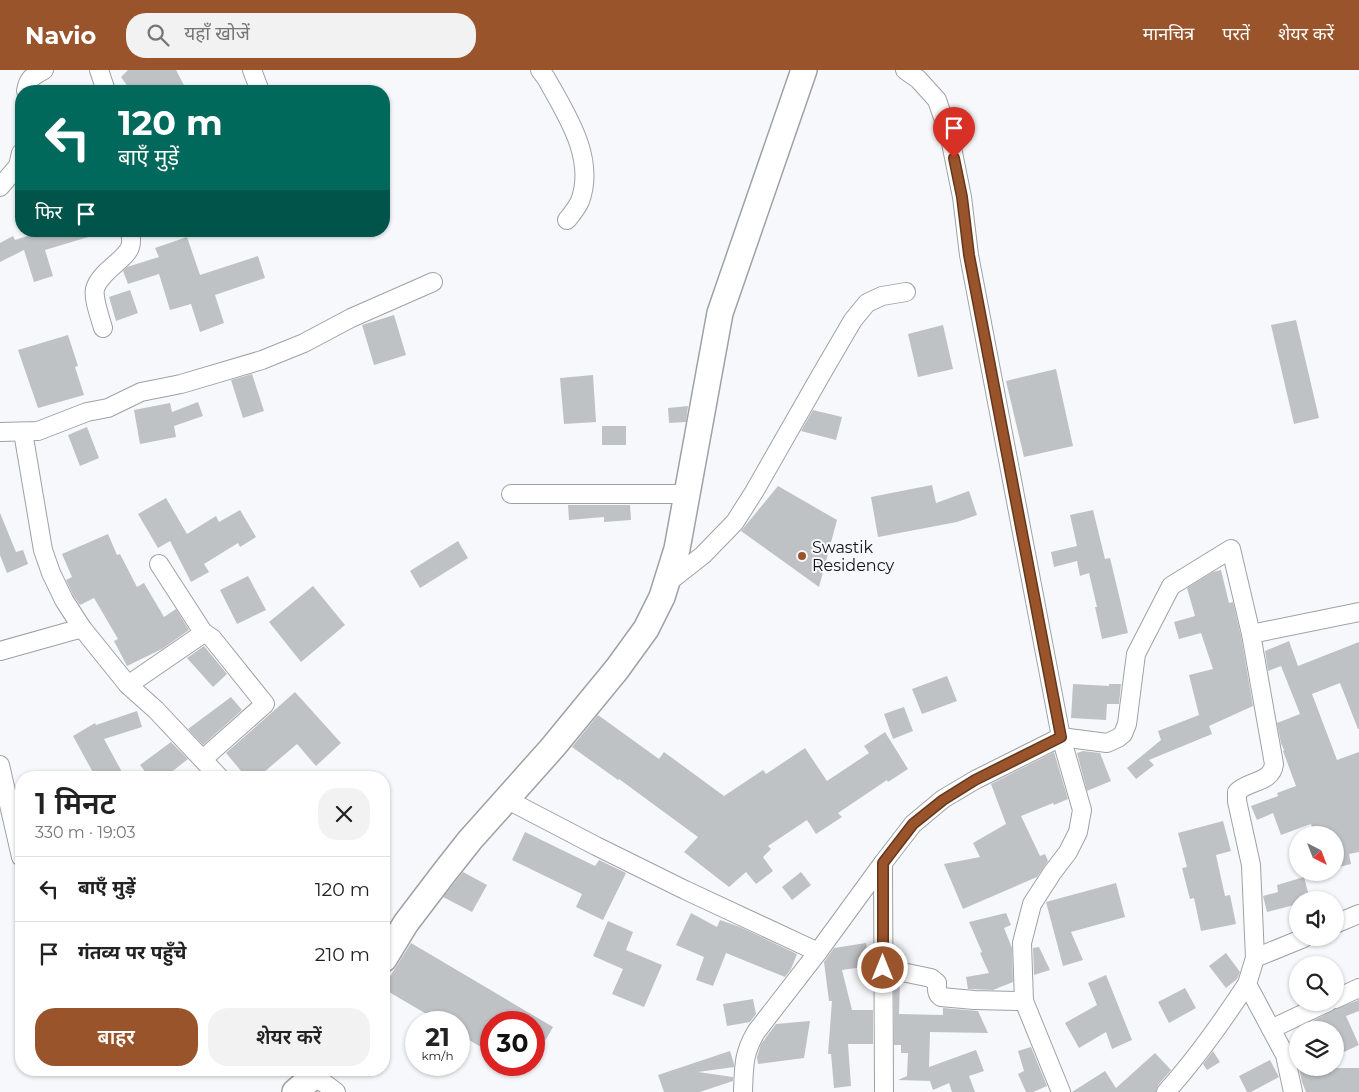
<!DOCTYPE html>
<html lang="hi">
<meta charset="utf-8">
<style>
body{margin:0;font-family:Montserrat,"Noto Sans Devanagari",sans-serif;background:#f2f2f2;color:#222;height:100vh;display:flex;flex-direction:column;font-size:19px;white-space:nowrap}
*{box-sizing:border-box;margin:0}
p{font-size:16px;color:#767676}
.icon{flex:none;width:28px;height:28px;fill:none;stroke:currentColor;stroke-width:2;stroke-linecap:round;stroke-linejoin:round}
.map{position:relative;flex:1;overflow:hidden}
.side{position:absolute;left:15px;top:701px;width:375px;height:305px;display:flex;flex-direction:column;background:#fff;border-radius:20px;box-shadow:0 1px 4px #0004}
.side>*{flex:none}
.top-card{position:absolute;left:15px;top:15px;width:375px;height:152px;border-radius:20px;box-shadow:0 1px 4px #0004;background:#00695c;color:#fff;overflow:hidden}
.needle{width:32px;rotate:138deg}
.tools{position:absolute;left:1289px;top:756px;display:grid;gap:10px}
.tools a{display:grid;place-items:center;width:55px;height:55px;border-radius:50%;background:#fff;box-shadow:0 1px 4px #0004;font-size:25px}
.speed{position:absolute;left:405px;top:941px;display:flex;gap:10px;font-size:25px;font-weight:700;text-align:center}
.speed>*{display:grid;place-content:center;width:65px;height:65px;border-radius:50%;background:#fff;box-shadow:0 1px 4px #0004;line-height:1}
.speed small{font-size:12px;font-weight:400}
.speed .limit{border:8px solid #d22;background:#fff;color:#111}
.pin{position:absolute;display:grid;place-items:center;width:42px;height:42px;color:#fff;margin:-51px -21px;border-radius:50% 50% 50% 0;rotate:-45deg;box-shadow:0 0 5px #0007}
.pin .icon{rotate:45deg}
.me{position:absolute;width:55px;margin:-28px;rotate:0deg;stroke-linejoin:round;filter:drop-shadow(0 0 4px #0008)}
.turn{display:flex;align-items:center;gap:18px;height:105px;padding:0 20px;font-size:22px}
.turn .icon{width:65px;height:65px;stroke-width:2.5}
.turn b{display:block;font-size:35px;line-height:42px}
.then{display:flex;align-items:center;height:48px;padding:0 20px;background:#0003;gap:10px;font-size:19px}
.round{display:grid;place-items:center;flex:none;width:52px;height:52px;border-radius:20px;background:#f2f2f2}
.head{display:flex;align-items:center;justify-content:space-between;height:85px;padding:0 20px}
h1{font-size:30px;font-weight:600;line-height:38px}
.button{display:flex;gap:10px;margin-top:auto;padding:10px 20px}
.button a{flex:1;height:58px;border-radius:20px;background:#9a542b;color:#fff;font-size:20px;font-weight:600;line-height:58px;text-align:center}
.button a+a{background:#f2f2f2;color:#222}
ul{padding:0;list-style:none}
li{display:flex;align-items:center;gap:15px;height:65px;padding:0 20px;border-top:1px solid #e0e0e0}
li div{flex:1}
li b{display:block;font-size:19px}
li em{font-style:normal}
header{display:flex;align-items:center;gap:30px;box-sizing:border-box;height:70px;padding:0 25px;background:#9a542b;color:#fff}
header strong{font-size:24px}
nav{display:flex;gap:28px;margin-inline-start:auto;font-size:18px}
.search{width:350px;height:45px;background:#f2f2f2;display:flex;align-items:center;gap:12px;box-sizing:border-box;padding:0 18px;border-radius:20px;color:#767676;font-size:19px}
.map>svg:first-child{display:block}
</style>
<header>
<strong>Navio</strong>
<div class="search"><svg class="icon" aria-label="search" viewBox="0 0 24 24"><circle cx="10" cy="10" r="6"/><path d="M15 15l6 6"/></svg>यहाँ खोजें</div>
<nav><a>मानचित्र</a><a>परतें</a><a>शेयर करें</a></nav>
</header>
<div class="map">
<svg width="1359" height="1022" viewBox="0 0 1359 1022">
<rect width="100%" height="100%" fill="#f6f8fb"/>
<g fill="#bfc2c5">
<path d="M 128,0 L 176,0 L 187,21 L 161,21 L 158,16 L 146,21 L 131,21 L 121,7 Z"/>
<path d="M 43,161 L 95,161 L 95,165 L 45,180 L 53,206 L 34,212 L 24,180 L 0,192 L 0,173 L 13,166 L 15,170 Z"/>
<path d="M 187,167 L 200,205 L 258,186 L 265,208 L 215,225 L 224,253 L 200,262 L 191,234 L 170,240 L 159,204 L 128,214 L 123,201 L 127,197 L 159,187 L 155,178 Z"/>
<path d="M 130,220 L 138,243 L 116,251 L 109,227 Z"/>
<path d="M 394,245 L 406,285 L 374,295 L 362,255 Z"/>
<path d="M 1296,250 L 1319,348 L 1294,354 L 1271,255 Z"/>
<path d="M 943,255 L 953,299 L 918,307 L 908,264 Z"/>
<path d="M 68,265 L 78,296 L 75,297 L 84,325 L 38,338 L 18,280 Z"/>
<path d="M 1056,299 L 1073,376 L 1024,387 L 1006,311 Z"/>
<path d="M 252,304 L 264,341 L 243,348 L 231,310 Z"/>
<path d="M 593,305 L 596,352 L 564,354 L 560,308 Z"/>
<path d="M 198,332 L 203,346 L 174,356 L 176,367 L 140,374 L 134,340 L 170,333 L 172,342 Z"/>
<path d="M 688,336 L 686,352 L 669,353 L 668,338 Z"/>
<path d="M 813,340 L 842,347 L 836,370 L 801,361 Z"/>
<rect x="602" y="356" width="24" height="19"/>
<path d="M 87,357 L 99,388 L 80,396 L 68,365 Z"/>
<path d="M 932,415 L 936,433 L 969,421 L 977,445 L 957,452 L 878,467 L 871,427 Z"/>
<path d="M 778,416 L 837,450 L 819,517 L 741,461 Z"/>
<path d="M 166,428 L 187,464 L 216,446 L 219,452 L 240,440 L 256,467 L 240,477 L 238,473 L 204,494 L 209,502 L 191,512 L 170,471 L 158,478 L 138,444 Z"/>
<path d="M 568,435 L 630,435 L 631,450 L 604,452 L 604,447 L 569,450 Z"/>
<path d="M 1093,440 L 1105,489 L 1110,488 L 1128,563 L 1102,569 L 1095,537 L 1097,537 L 1089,503 L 1080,506 L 1077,491 L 1054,497 L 1051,482 L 1077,476 L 1070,445 Z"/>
<path d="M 0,443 L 16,482 L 23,480 L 28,494 L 7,503 L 0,485 Z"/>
<path d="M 108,464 L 117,485 L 120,484 L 137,517 L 144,513 L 164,547 L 176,539 L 189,560 L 162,579 L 127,596 L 114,571 L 118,569 L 94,528 L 80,535 L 73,525 L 66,510 L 72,507 L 62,484 Z"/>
<path d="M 458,471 L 468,488 L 420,518 L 410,501 Z"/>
<path d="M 1221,500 L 1229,533 L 1233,532 L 1241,566 L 1253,636 L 1209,656 L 1212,664 L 1149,690 L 1154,695 L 1136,709 L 1127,698 L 1161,670 L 1158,661 L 1199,645 L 1189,605 L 1213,599 L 1201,563 L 1179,569 L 1174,552 L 1195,546 L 1187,518 L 1213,502 Z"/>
<path d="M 248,506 L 266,540 L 237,554 L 220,520 Z"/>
<path d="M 313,516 L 345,555 L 301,592 L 269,552 Z"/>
<path d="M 1289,571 L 1298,596 L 1359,572 L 1359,659 L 1358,659 L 1340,613 L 1312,624 L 1337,690 L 1359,682 L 1359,782 L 1349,784 L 1351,794 L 1335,798 L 1335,765 L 1314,765 L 1311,754 L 1281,765 L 1273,743 L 1257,750 L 1251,736 L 1278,726 L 1277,723 L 1296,716 L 1283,681 L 1284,680 L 1281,673 L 1277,653 L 1300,644 L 1281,596 L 1268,601 L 1265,581 Z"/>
<path d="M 204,576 L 227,604 L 213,617 L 187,588 Z"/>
<path d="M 947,606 L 957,631 L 922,644 L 912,619 Z"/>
<path d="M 1073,614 L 1109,616 L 1109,614 L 1121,614 L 1119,634 L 1107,634 L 1106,650 L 1071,648 Z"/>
<path d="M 295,622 L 341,673 L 316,696 L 297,674 L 257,708 L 247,708 L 226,683 Z"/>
<path d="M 231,627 L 242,640 L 203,675 L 188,659 Z"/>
<path d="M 904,637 L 913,661 L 893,669 L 884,644 Z"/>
<path d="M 137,641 L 142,657 L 104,669 L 122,702 L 112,708 L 96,708 L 73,666 L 95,653 L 96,655 Z"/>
<path d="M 598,645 L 659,689 L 664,682 L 724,726 L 763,700 L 766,704 L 805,678 L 827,711 L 869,683 L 864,676 L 885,662 L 908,699 L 888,712 L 887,710 L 838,743 L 842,747 L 816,764 L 807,750 L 768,776 L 771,779 L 763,787 L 773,801 L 756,814 L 746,802 L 729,817 L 684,782 L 698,767 L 619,709 L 618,710 L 572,677 Z"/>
<path d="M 171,672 L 188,689 L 164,708 L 150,708 L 140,695 Z"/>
<path d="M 1083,681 L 1100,683 L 1111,711 L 1087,721 L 1077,683 Z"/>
<path d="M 1054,682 L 1068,729 L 1054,735 L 1053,733 L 1021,746 L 1040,786 L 1045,784 L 1048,791 L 1037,807 L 963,839 L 944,794 L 980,787 L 973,773 L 1006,754 L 991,714 Z"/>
<path d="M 1223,751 L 1231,781 L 1216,785 L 1225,826 L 1230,825 L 1236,854 L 1201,861 L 1194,828 L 1190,829 L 1182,798 L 1187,797 L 1178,763 Z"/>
<path d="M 525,762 L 595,796 L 599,790 L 626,803 L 603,850 L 576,837 L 582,824 L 512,790 Z"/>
<path d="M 463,802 L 487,815 L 472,842 L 443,827 Z"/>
<path d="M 801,802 L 811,815 L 792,830 L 782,817 Z"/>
<path d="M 1304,807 L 1310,830 L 1298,830 L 1298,834 L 1267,842 L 1263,826 L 1278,822 L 1277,815 Z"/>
<path d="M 1116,813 L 1125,847 L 1071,862 L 1083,890 L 1063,896 L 1046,832 Z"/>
<path d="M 691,843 L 717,857 L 720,850 L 740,857 L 797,884 L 791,899 L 785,907 L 726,883 L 713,916 L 696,910 L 704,887 L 676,875 Z"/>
<path d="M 1006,843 L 1011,855 L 1004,858 L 1012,878 L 1013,912 L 993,920 L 968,919 L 966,907 L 989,903 L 980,883 L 982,882 L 969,852 Z"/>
<path d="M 608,851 L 633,862 L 626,880 L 662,895 L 644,937 L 612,924 L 623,899 L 593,886 Z"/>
<path d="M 411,873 L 553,957 L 534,990 L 534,952 L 491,952 L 491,983 L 459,964 L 459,952 L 440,952 L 384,919 L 384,916 Z"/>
<path d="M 866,873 L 870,896 L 842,900 L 852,940 L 873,940 L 873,974 L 848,974 L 851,1016 L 834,1018 L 831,984 L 828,984 L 832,931 L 829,931 L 824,892 L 834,878 Z"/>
<path d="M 1039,877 L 1050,900 L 1034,905 L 1033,878 Z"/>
<path d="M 1226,883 L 1240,902 L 1237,909 L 1226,918 L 1209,896 Z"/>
<path d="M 1106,905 L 1132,970 L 1112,979 L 1106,962 L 1079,978 L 1065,953 L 1097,935 L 1088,913 Z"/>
<path d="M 894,911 L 900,912 L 899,944 L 943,945 L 943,938 L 978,941 L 988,963 L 930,962 L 929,997 L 976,980 L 984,1001 L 969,1006 L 975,1022 L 952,1022 L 949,1013 L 933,1020 L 930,1011 L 898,1010 L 907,1006 L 908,983 L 901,983 L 901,975 L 894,975 Z"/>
<path d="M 1185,918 L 1196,938 L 1169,953 L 1158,932 Z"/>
<path d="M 753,929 L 756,944 L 750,952 L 727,956 L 723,934 Z"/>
<path d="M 1359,930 L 1359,941 L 1346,946 L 1359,975 L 1335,986 L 1335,960 L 1317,960 L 1313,951 L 1335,939 Z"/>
<path d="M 810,951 L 804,988 L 758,994 L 757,987 L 761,974 L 776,954 Z"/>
<path d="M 1031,977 L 1047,1016 L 1033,1022 L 1026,1022 L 1018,1004 L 1024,1001 L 1018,981 Z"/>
<path d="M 730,981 L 734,994 L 734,997 L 698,1002 L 733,1007 L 733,1011 L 700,1022 L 664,1022 L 658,1005 Z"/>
<path d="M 1213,981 L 1220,992 L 1207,1000 L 1203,994 Z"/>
<path d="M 1155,983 L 1171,1000 L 1158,1015 L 1156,1022 L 1072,1022 L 1105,1001 L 1116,1018 Z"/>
<path d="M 1270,990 L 1279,1007 L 1251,1022 L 1247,1022 L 1239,1006 Z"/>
<path d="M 1299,998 L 1359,998 L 1359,1022 L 1306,1022 L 1302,1012 Z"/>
</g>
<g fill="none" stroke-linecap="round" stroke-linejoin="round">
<defs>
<g id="street">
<path d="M 99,0 L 106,21"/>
<path d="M 252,0 L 260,21"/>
<path d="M 540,0 L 546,8 C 566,44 596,88 580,131 C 577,138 571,145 567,150"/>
<path d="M 905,0 L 918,9 L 937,30 L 950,68 L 962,127 L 969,185 L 1061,667 L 1082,740 L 1078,762 L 1068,782 L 1052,803 L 1032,834 L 1022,873 L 1024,931 L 1061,1022"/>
<path d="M 26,21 C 28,8 33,6 44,0"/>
<path d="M 0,117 L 18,96 L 21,83"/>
<path d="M 103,258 C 100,247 93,229 95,219 C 100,201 126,190 130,177 C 132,172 131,166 130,161"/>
<path d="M 0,362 L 38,361 L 87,342 L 108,338 L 141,322 L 181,314 L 262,290 L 304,273 L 351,248 L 433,212"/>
<path d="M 23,362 L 43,480 L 51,503 L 64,530 L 82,558"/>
<path d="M 511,424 L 687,424"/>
<path d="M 159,494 L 203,562 L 212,568 L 265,634 L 203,689"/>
<path d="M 666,514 L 703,485 L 735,452 L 754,422 L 822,303 L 853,250 L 867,233 L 882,226 L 906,222"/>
<path d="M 1251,564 L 1359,542"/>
<path d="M 0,581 L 82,558 L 128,615 L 156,640 L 220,708"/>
<path d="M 128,615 L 198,567"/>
<path d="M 0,695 L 21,787"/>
<path d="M 506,729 L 596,776 L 685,820 L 818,882"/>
<path d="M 883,793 L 884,1022"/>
<path d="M 1335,854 L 1359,844"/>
<path d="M 1255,888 L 1304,868"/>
<path d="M 883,898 L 931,908 L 937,913 C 937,918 936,924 941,927 L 974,930 L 1024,931"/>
<path d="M 1335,929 L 1359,918"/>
<path d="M 1271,959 L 1328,932"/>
<path d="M 315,1005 L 316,1007 L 336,1022"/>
<path d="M 743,1022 C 744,997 743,984 756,962 L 818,882 L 883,793 L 913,754 L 943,729 L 975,710 L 1061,667 L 1107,673 L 1118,668 L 1123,664 L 1127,654 L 1136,584 L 1171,516 L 1231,479 L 1251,564 L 1274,694 C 1272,713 1249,710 1237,722 L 1237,731 L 1251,795 L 1255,888 L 1247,914 L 1285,985 L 1293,1022"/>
<path d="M 1166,1022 C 1196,989 1222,952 1247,914"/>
</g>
<g id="secondary">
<path d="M 384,889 L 406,853 L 444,803 L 470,770 L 553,677 L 617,599 L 646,559 L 662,527 L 677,479 L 720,243 L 804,0"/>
<path d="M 295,1022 L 315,1005 L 319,1000"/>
</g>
</defs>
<use href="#street" stroke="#9fa1a4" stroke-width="20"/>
<use href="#secondary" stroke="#9fa1a4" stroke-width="28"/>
<use href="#street" stroke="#fff" stroke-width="18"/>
<use href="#secondary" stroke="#fff" stroke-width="25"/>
</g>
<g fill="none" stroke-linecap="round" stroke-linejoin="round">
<defs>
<path id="route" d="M 883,898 L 883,793 L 913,754 L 943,730 L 975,710 L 1061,667 L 969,185 L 962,127 L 954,88"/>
</defs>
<use href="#route" stroke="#64371c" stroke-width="12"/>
<use href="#route" stroke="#9a542b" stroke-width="9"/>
</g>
<circle fill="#9a542b" stroke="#f6f8fb" stroke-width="2" cx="802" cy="486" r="5"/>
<g text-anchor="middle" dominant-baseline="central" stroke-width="4" stroke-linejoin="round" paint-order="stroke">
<g font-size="16" fill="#131415" stroke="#f6f8fb" text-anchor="start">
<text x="812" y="477">Swastik<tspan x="812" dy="18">Residency</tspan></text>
</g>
</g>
</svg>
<div class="tools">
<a><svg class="needle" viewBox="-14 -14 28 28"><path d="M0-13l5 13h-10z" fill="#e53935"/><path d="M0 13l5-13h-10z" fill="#767676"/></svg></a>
<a><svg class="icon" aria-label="sound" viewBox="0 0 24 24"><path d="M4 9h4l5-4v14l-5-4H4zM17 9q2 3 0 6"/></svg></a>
<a><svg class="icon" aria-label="search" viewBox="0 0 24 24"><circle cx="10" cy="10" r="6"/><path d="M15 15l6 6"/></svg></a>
<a><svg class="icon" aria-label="layers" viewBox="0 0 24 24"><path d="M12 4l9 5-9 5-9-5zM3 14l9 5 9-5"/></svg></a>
</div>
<div class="speed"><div>21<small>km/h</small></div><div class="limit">30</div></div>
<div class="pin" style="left:954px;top:88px;background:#d93025"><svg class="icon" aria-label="arrive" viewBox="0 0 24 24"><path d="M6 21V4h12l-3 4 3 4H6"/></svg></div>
<svg class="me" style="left:883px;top:898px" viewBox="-20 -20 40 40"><circle r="17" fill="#9a542b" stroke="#fff" stroke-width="3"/><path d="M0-11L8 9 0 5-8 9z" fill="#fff"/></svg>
<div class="top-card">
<div class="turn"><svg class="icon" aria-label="left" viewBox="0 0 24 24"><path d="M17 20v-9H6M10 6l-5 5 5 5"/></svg><div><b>120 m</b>बाएँ मुड़ें</div></div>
<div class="then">फिर<svg class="icon" aria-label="arrive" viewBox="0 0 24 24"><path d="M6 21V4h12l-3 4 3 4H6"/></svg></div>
</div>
<section class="side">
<div class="head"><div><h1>1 मिनट</h1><p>330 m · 19:03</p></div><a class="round"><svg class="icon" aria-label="close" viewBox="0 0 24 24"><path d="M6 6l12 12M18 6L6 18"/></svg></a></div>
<ul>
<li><svg class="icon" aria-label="left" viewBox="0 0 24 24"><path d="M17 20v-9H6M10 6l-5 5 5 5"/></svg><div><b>बाएँ मुड़ें</b></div><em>120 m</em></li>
<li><svg class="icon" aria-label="arrive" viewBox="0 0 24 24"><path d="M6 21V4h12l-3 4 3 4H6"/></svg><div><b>गंतव्य पर पहुँचे</b></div><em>210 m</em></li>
</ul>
<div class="button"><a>बाहर</a><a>शेयर करें</a></div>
</section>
</div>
